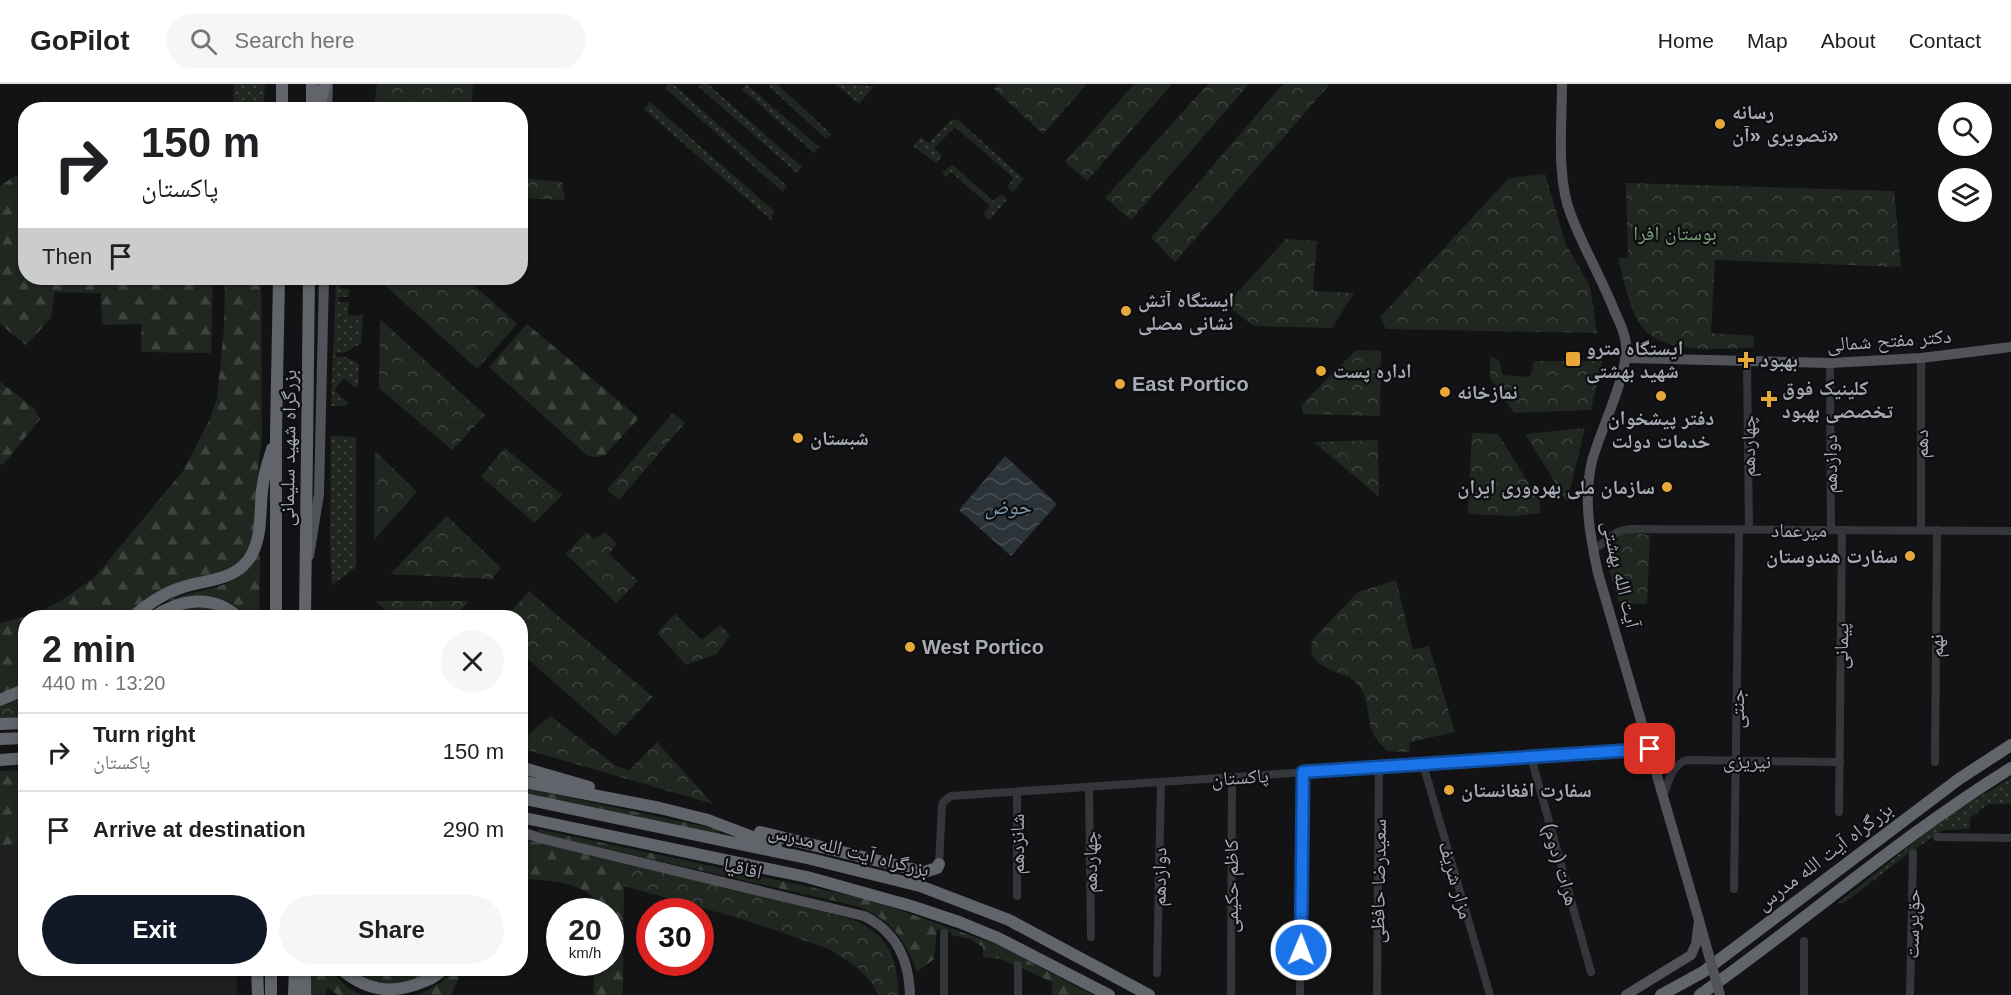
<!DOCTYPE html>
<meta charset="utf-8">
<style>
body{margin:0;font-family:Arial,"Noto Naskh Arabic",sans-serif;background:#f6f6f6;color:#202124;height:100vh;display:flex;flex-direction:column;font-size:22px;white-space:nowrap}
*{box-sizing:border-box;margin:0}
p{font-size:20px;color:#757577}
.icon{flex:none;width:33px;height:33px;fill:none;stroke:currentColor;stroke-width:2;stroke-linecap:round;stroke-linejoin:round}
.map{position:relative;flex:1;overflow:hidden}
.side{position:absolute;left:18px;top:526px;width:510px;height:366px;display:flex;flex-direction:column;background:#fff;border-radius:24px;box-shadow:0 2px 4px #0004}
.side>*{flex:none}
.hud{position:absolute;left:18px;top:18px;width:510px;height:183px;border-radius:24px;box-shadow:0 2px 4px #0004;background:#fff;color:#202124;overflow:hidden}
.fabs{position:absolute;left:1938px;top:18px;display:grid;gap:12px}
.fabs a{display:grid;place-items:center;width:54px;height:54px;border-radius:50%;background:#fff;box-shadow:0 2px 4px #0004;font-size:30px}
.speed{position:absolute;left:546px;top:814px;display:flex;gap:12px;font-size:30px;font-weight:700;text-align:center}
.speed>*{display:grid;place-content:center;width:78px;height:78px;border-radius:50%;background:#fff;box-shadow:0 2px 4px #0004;line-height:1}
.speed small{font-size:15px;font-weight:400}
.speed .limit{border:9px solid #d22;background:#fff;color:#111}
.pin{position:absolute;display:grid;place-items:center;width:51px;height:51px;color:#fff;margin:-26px;border-radius:12px;box-shadow:0 3px 9px #0006}
.me{position:absolute;width:66px;margin:-33px;rotate:1deg;stroke-linejoin:round;filter:drop-shadow(0 0 4px #0008)}
.turn{display:flex;align-items:center;gap:21px;height:126px;padding:0 24px;font-size:27px}
.turn .icon{width:78px;height:78px;stroke-width:2.5}
.turn b{display:block;font-size:42px;line-height:51px}
.then{display:flex;align-items:center;height:57px;padding:0 24px;background:#0003;gap:12px;font-size:22px}
.round{display:grid;place-items:center;flex:none;width:63px;height:63px;border-radius:32px;background:#f6f6f6}
.headline{display:flex;align-items:center;justify-content:space-between;height:102px;padding:0 24px}
h1{font-size:36px;font-weight:800;line-height:45px}
.action{display:flex;gap:12px;margin-top:auto;padding:12px 24px}
.action a{flex:1;height:69px;border-radius:36px;background:#111827;color:#fff;font-size:24px;font-weight:800;line-height:69px;text-align:center}
.action a+a{background:#f6f6f6;color:#202124}
ul{padding:0;list-style:none}
li{display:flex;align-items:center;gap:18px;height:78px;padding:0 24px;border-top:2px solid #e0e0e0}
li div{flex:1}
li b{display:block;font-size:22px}
li em{font-style:normal}
header{display:flex;align-items:center;gap:36px;box-sizing:border-box;height:84px;padding:0 30px;background:#fff;border-bottom:2px solid #e0e0e0}
header strong{font-size:28px}
nav{display:flex;gap:33px;margin-inline-start:auto;font-size:21px}
.search{width:420px;height:54px;background:#f6f6f6;display:flex;align-items:center;gap:15px;box-sizing:border-box;padding:0 21px;border-radius:33px;color:#757577;font-size:22px}
.map>svg:first-child{display:block}
</style>
<header>
<strong>GoPilot</strong>
<div class="search"><svg class="icon" aria-label="search" viewBox="0 0 24 24"><circle cx="10" cy="10" r="6"/><path d="M15 15l6 6"/></svg>Search here</div>
<nav><a>Home</a><a>Map</a><a>About</a><a>Contact</a></nav>
</header>
<div class="map">
<svg width="2011" height="911" viewBox="0 0 2011 911">
<defs>
<pattern id="grass-dots" width="8" height="8" patternUnits="userSpaceOnUse" patternTransform="scale(1.5)"><rect width="8" height="8" fill="#202720"/><path d="M2 2h.1M6 6h.1" fill="none" stroke="#3d443e" stroke-width="1.8" stroke-linecap="round"/></pattern>
<pattern id="forest-firs" width="22" height="20" patternUnits="userSpaceOnUse" patternTransform="scale(1.5)"><rect width="22" height="20" fill="#202720"/><path d="M5 1l3.5 6h-7zM16 11l3.5 6h-7z" fill="#3d443e"/></pattern>
<pattern id="park-crowns" width="20" height="18" patternUnits="userSpaceOnUse" patternTransform="scale(1.5)"><rect width="20" height="18" fill="#202720"/><path d="M2 6a3 3 0 1 1 6 0M12 15a3 3 0 1 1 6 0" fill="none" stroke="#3d443e"/></pattern>
<pattern id="water-waves" width="16" height="10" patternUnits="userSpaceOnUse" patternTransform="scale(1.5)"><rect width="16" height="10" fill="#2c343a"/><path d="M0 5q4-4 8 0t8 0" fill="none" stroke="#484f54"/></pattern>
</defs>
<rect width="100%" height="100%" fill="#131315"/>
<path fill="#1f1f22" d="M 0,711 L 25,712 L 26,885 L 237,885 L 237,911 L 0,911 Z"/>
<g fill="url(#grass-dots)">
<path d="M 234,0 L 265,0 L 263,25 L 233,25 Z"/>
<path d="M 668,0 L 673,0 L 787,102 L 783,108 L 665,4 Z"/>
<path d="M 701,0 L 708,0 L 802,83 L 797,89 L 699,3 Z"/>
<path d="M 746,0 L 819,63 L 814,69 L 742,5 Z"/>
<path d="M 770,0 L 777,0 L 831,50 L 826,55 L 768,1 Z"/>
<path d="M 835,0 L 874,2 L 859,20 Z"/>
<path d="M 650,18 L 774,127 L 771,136 L 644,25 Z"/>
<path d="M 957,35 L 1024,95 L 1013,108 L 1007,103 L 1014,94 L 955,43 L 934,64 L 942,72 L 936,79 L 913,62 L 921,53 L 929,59 L 950,37 Z"/>
<path d="M 952,80 L 993,117 L 1002,110 L 1007,115 L 990,136 L 983,130 L 990,122 L 951,88 L 946,93 L 942,89 Z"/>
<path d="M 336,198 L 340,198 L 340,204 L 349,205 L 349,213 L 339,213 L 338,218 L 349,218 L 348,232 L 363,231 L 361,259 L 346,268 L 336,269 L 336,273 L 346,273 L 359,280 L 358,303 L 354,303 L 344,294 L 334,306 L 349,319 L 342,322 L 331,322 Z"/>
<path d="M 331,352 L 356,353 L 356,483 L 332,501 L 330,456 Z"/>
<path d="M 2011,694 L 2011,720 L 1988,720 L 1970,734 L 1970,745 L 1943,746 L 1909,769 L 1844,819 L 1838,819 L 1947,732 Z"/>
</g>
<g fill="url(#forest-firs)">
<path d="M 15,92 L 25,92 L 26,194 L 180,194 L 213,197 L 211,269 L 141,268 L 142,240 L 102,241 L 101,209 L 55,208 L 51,234 L 26,261 L 0,240 L 0,102 Z"/>
<path d="M 225,194 L 261,194 L 262,351 L 257,396 L 257,439 L 250,462 L 238,480 L 226,489 L 143,518 L 126,534 L 26,534 L 25,601 L 0,610 L 0,539 L 36,530 L 62,516 L 94,494 L 183,387 L 210,335 L 217,314 L 224,244 Z"/>
<path d="M 527,240 L 639,334 L 605,371 L 597,373 L 588,372 L 489,283 Z"/>
<path d="M 0,298 L 34,324 L 40,335 L 3,381 L 0,380 Z"/>
<path d="M 260,469 L 259,534 L 246,534 C 228,506 195,512 167,517 C 190,506 219,507 238,493 C 247,487 254,477 260,469 Z"/>
<path d="M 25,686 L 25,759 L 0,762 L 0,687 Z"/>
<path d="M 520,703 L 721,746 L 720,750 L 521,709 Z"/>
<path d="M 538,745 L 871,816 L 998,861 L 1093,911 L 1052,911 L 1052,898 L 1001,875 L 983,873 L 983,863 L 970,855 L 951,851 L 951,848 L 937,845 L 934,875 L 917,888 C 904,853 891,835 856,822 L 538,749 Z"/>
<path d="M 521,755 L 630,780 L 624,802 L 623,911 L 593,911 L 595,879 L 610,879 L 610,828 L 598,828 C 599,797 542,796 521,795 Z"/>
<path d="M 311,885 L 329,885 L 347,903 L 362,911 L 338,911 L 328,904 L 325,911 L 311,911 Z"/>
<path d="M 351,885 L 434,885 C 410,907 374,904 351,885 Z"/>
<path d="M 454,885 L 463,885 L 451,911 L 418,911 L 442,898 Z"/>
</g>
<g fill="url(#park-crowns)">
<path d="M 377,0 L 473,0 L 471,25 L 378,25 L 374,22 Z"/>
<path d="M 998,0 L 1087,0 L 1043,50 L 994,5 Z"/>
<path d="M 1134,0 L 1172,0 L 1087,97 L 1065,78 Z"/>
<path d="M 1208,0 L 1249,0 L 1131,136 L 1105,114 Z"/>
<path d="M 1283,0 L 1330,0 L 1175,178 L 1151,154 Z"/>
<path d="M 1545,90 L 1566,161 L 1590,202 L 1597,249 L 1386,245 L 1380,233 L 1509,94 Z"/>
<path d="M 520,94 L 562,98 L 565,116 L 521,114 Z"/>
<path d="M 1626,99 L 1894,107 L 1901,183 L 1715,176 L 1711,249 L 1754,252 L 1753,264 C 1721,264 1664,271 1643,244 C 1629,226 1624,195 1618,174 L 1628,174 Z"/>
<path d="M 1286,155 L 1317,157 L 1313,207 L 1354,209 L 1332,244 L 1254,242 L 1226,221 Z"/>
<path d="M 377,194 L 466,194 L 517,240 L 477,285 Z"/>
<path d="M 380,235 L 485,331 L 452,366 L 379,304 Z"/>
<path d="M 1356,266 L 1381,267 L 1380,332 L 1303,330 L 1301,321 Z"/>
<path d="M 1490,273 L 1499,276 L 1503,291 L 1530,293 L 1534,277 L 1602,277 L 1591,326 L 1514,329 L 1490,294 Z"/>
<path d="M 673,329 L 685,339 L 619,416 L 607,406 Z"/>
<path d="M 1585,344 L 1567,418 L 1525,350 Z"/>
<path d="M 1472,349 L 1498,350 L 1540,417 L 1540,429 L 1515,432 L 1468,430 Z"/>
<path d="M 1378,356 L 1379,413 L 1314,358 Z"/>
<path d="M 505,364 L 562,411 L 534,439 L 481,392 Z"/>
<path d="M 375,367 L 417,408 L 374,456 Z"/>
<path d="M 447,432 L 501,484 L 492,495 L 390,490 Z"/>
<path d="M 586,448 L 594,456 L 605,448 L 617,460 L 609,470 L 638,497 L 616,519 L 566,470 Z"/>
<path d="M 1623,448 L 1650,451 L 1647,520 L 1619,519 L 1609,485 L 1610,462 Z"/>
<path d="M 1396,496 L 1413,566 L 1429,562 L 1455,648 L 1410,658 L 1409,668 L 1387,667 C 1384,663 1378,658 1375,653 C 1365,636 1372,611 1354,597 C 1338,585 1303,583 1313,555 L 1358,508 Z"/>
<path d="M 529,507 L 653,613 L 615,652 L 521,569 L 520,534 L 505,534 Z"/>
<path d="M 375,517 L 469,517 L 454,534 L 395,534 Z"/>
<path d="M 197,522 L 216,526 L 228,534 L 162,534 L 181,525 Z"/>
<path d="M 675,530 L 702,556 L 720,541 L 730,551 L 717,570 L 686,581 L 657,549 Z"/>
<path d="M 25,613 L 25,634 L 0,635 L 0,623 Z"/>
<path d="M 550,632 L 615,681 L 629,687 L 657,658 L 713,720 L 521,664 L 521,657 Z"/>
<path d="M 630,780 L 712,797 L 854,836 C 891,853 896,873 899,911 L 878,911 L 872,899 L 857,883 L 829,865 L 745,836 L 624,802 Z"/>
</g>
<path fill="url(#water-waves)" d="M 1005,372 L 1057,420 L 1011,472 L 959,426 Z"/>
<g fill="none" stroke-linecap="round" stroke-linejoin="round">
<g stroke="#35363a" stroke-width="8">
<path d="M 1921,274 L 1921,446"/>
<path d="M 1747,278 L 1749,445"/>
<path d="M 1830,279 L 1831,446"/>
<path d="M 1593,465 C 1610,458 1611,446 1631,445 L 2011,447"/>
<path d="M 1531,673 L 1591,888"/>
<path d="M 1935,678 L 1937,446"/>
<path d="M 1423,680 L 1490,911"/>
<path d="M 1089,703 L 1091,853"/>
<path d="M 1017,708 L 1017,812"/>
<path d="M 1663,712 C 1668,699 1672,680 1687,676 L 1840,678"/>
<path d="M 1839,728 L 1842,446"/>
<path d="M 1937,753 L 2011,754"/>
<path d="M 939,780 L 942,721 L 944,717 L 951,712 L 1650,665"/>
<path d="M 1734,805 L 1739,445"/>
<path d="M 1157,889 L 1161,698"/>
<path d="M 944,911 L 944,849"/>
<path d="M 1018,911 L 1018,881"/>
<path d="M 1231,911 L 1232,693"/>
<path d="M 1300,911 L 1303,688"/>
<path d="M 1377,911 L 1379,683"/>
<path d="M 1804,911 L 1804,857"/>
<path d="M 1910,911 L 1913,769"/>
</g>
<g stroke="#515359" stroke-width="10">
<path d="M 1562,0 C 1562,40 1556,94 1571,131 C 1583,163 1601,193 1614,226 C 1619,237 1625,248 1626,260 C 1628,292 1601,344 1592,377 C 1583,415 1590,452 1598,489 L 1699,836 L 1696,860 L 1691,871 L 1626,911"/>
<path d="M 327,26 L 328,0"/>
<path d="M 1626,274 L 1830,279 L 1921,274 L 2011,263"/>
<path d="M 309,472 L 319,410 L 324,194"/>
<path d="M 520,747 L 539,754 L 864,832 C 897,848 909,876 910,911"/>
</g>
<g stroke="#61646a" stroke-width="12">
<path d="M 282,26 L 282,0"/>
<path d="M 312,26 L 312,0"/>
<path d="M 318,26 L 325,0"/>
<path d="M 132,534 C 146,521 164,509 183,503 C 209,495 239,497 253,468 C 263,447 259,422 263,400 C 264,388 269,376 272,365"/>
<path d="M 152,534 C 179,515 213,509 239,534"/>
<path d="M 276,534 L 276,349 L 279,194"/>
<path d="M 305,534 L 309,194"/>
<path d="M 0,616 L 26,605"/>
<path d="M 0,640 L 26,639"/>
<path d="M 0,655 L 26,654"/>
<path d="M 0,676 L 26,674"/>
<path d="M 520,683 L 589,703"/>
<path d="M 520,697 L 660,724 L 708,736 L 776,762"/>
<path d="M 520,714 L 811,775 L 920,802 L 1009,836 L 1149,911"/>
<path d="M 520,733 L 807,793 L 911,822 L 959,838 L 998,854 L 1109,911"/>
<path d="M 760,748 L 924,788 L 937,784 L 939,780"/>
<path d="M 257,885 L 258,911"/>
<path d="M 341,885 C 365,906 390,911 420,899 C 430,895 436,893 443,885"/>
<path d="M 271,911 L 271,885"/>
<path d="M 294,911 L 295,885"/>
<path d="M 305,911 L 305,885"/>
<path d="M 1661,911 L 1703,888 L 1959,695 L 2011,661"/>
<path d="M 1700,911 C 1805,837 1901,752 2011,684"/>
</g>
<path stroke="#515359" stroke-width="10" d="M 1699,836 L 1720,911"/>
</g>
<g fill="none" stroke-linecap="round" stroke-linejoin="round">
<defs>
<path id="route" d="M 1301,866 L 1303,688 L 1650,665"/>
</defs>
<use href="#route" stroke="#114b97" stroke-width="15"/>
<use href="#route" stroke="#1a73e8" stroke-width="10"/>
</g>
<g fill="#e8a839" stroke="#0e0e10" stroke-width="2">
<circle cx="1720" cy="40" r="6"/>
<circle cx="1126" cy="227" r="6"/>
<rect x="1565" y="267" width="16" height="16" rx="3"/>
<path d="M1743 267h6v6h6v6h-6v6h-6v-6h-6v-6h6z"/>
<circle cx="1321" cy="287" r="6"/>
<circle cx="1120" cy="300" r="6"/>
<circle cx="1445" cy="308" r="6"/>
<circle cx="1661" cy="312" r="6"/>
<path d="M1766 306h6v6h6v6h-6v6h-6v-6h-6v-6h6z"/>
<circle cx="798" cy="354" r="6"/>
<circle cx="1667" cy="403" r="6"/>
<circle cx="1910" cy="472" r="6"/>
<circle cx="910" cy="563" r="6"/>
<circle cx="1449" cy="706" r="6"/>
</g>
<g text-anchor="middle" dominant-baseline="central" stroke-width="4.5" stroke-linejoin="round" paint-order="stroke">
<g font-size="20" font-weight="bold" fill="#a6abb5" stroke="#0e0e10" text-anchor="start">
<text x="1732" y="28">رسانه<tspan x="1732" dy="23">تصویری «آن»</tspan></text>
<text x="1138" y="216">ایستگاه آتش<tspan x="1138" dy="23">نشانی مصلی</tspan></text>
<text x="1586" y="264">ایستگاه مترو<tspan x="1586" dy="23">شهید بهشتی</tspan></text>
<text x="1760" y="276">بهبود</text>
<text x="1333" y="287">اداره پست</text>
<text x="1132" y="300">East Portico</text>
<text x="1782" y="304">کلینیک فوق<tspan x="1782" dy="23">تخصصی بهبود</tspan></text>
<text x="1457" y="308">نمازخانه</text>
<text x="1661" y="334" text-anchor="middle">دفتر پیشخوان<tspan x="1661" dy="23">خدمات دولت</tspan></text>
<text x="810" y="354">شبستان</text>
<text x="1655" y="403" text-anchor="end">سازمان ملی بهره‌وری ایران</text>
<text x="1898" y="472" text-anchor="end">سفارت هندوستان</text>
<text x="922" y="563">West Portico</text>
<text x="1461" y="706">سفارت افغانستان</text>
</g>
<g font-size="20" fill="#7e9f7f" stroke="#0e0e10">
<text x="1675" y="149">بوستان افرا</text>
</g>
<g font-size="20" fill="#a6abb5" stroke="#0e0e10">
<text transform="translate(1889 256) rotate(-4)">دکتر مفتح شمالی</text>
<text transform="translate(1921 360) rotate(-90)">دهم</text>
<text transform="translate(1748 362) rotate(-90)">چهاردهم</text>
<text transform="translate(288 364) rotate(-89)">بزرگراه شهید سلیمانی</text>
<text transform="translate(1830 380) rotate(-90)">دوازدهم</text>
<text x="1799" y="446">میرعماد</text>
<text transform="translate(1621 490) rotate(77)">آیت الله بهشتی</text>
<text transform="translate(1841 562) rotate(-89)">پیمانی</text>
<text transform="translate(1936 562) rotate(-90)">نهم</text>
<text transform="translate(1737 625) rotate(-89)">جنتی</text>
<text transform="translate(1747 677) rotate(1)">نیریزی</text>
<text transform="translate(1240 693) rotate(-4)">پاکستان</text>
<text transform="translate(1017 760) rotate(-90)">شانزدهم</text>
<text transform="translate(849 766) rotate(14)">بزرگراه آیت الله مدرس</text>
<text transform="translate(1824 772) rotate(-37)">بزرگراه آیت الله مدرس</text>
<text transform="translate(1090 778) rotate(-90)">چهاردهم</text>
<text transform="translate(1561 780) rotate(74)">هرات (دوم)</text>
<text transform="translate(743 784) rotate(13)">اقاقیا</text>
<text transform="translate(1159 793) rotate(-89)">دوازدهم</text>
<text transform="translate(1456 796) rotate(74)">مزار شریف</text>
<text transform="translate(1378 797) rotate(-89)">سعیدرضا حافظی</text>
<text transform="translate(1231 802) rotate(-90)">کاظم حکیمی</text>
<text transform="translate(1912 840) rotate(-89)">حق‌پرست</text>
</g>
<g font-size="21" font-style="italic" fill="#7e99ae" stroke="#0e0e10">
<text x="1008" y="422">حوض</text>
</g>
</g>
</svg>
<div class="fabs">
<a><svg class="icon" aria-label="search" viewBox="0 0 24 24"><circle cx="10" cy="10" r="6"/><path d="M15 15l6 6"/></svg></a>
<a><svg class="icon" aria-label="layers" viewBox="0 0 24 24"><path d="M12 4l9 5-9 5-9-5zM3 14l9 5 9-5"/></svg></a>
</div>
<div class="speed"><div>20<small>km/h</small></div><div class="limit">30</div></div>
<div class="pin" style="left:1650px;top:665px;background:#d93025"><svg class="icon" aria-label="arrive" viewBox="0 0 24 24"><path d="M6 21V4h12l-3 4 3 4H6"/></svg></div>
<svg class="me" style="left:1301px;top:866px" viewBox="-20 -20 40 40"><circle r="17" fill="#1a73e8" stroke="#fff" stroke-width="3"/><path d="M0-11L8 9 0 5-8 9z" fill="#fff"/></svg>
<div class="hud">
<div class="turn"><svg class="icon" aria-label="right" viewBox="0 0 24 24"><path d="M7 20v-9h11M14 6l5 5-5 5"/></svg><div><b>150 m</b>پاکستان</div></div>
<div class="then">Then<svg class="icon" aria-label="arrive" viewBox="0 0 24 24"><path d="M6 21V4h12l-3 4 3 4H6"/></svg></div>
</div>
<section class="side">
<div class="headline"><div><h1>2 min</h1><p>440 m · 13:20</p></div><a class="round"><svg class="icon" aria-label="close" viewBox="0 0 24 24"><path d="M6 6l12 12M18 6L6 18"/></svg></a></div>
<ul>
<li><svg class="icon" aria-label="right" viewBox="0 0 24 24"><path d="M7 20v-9h11M14 6l5 5-5 5"/></svg><div><b>Turn right</b><p>پاکستان</p></div><em>150 m</em></li>
<li><svg class="icon" aria-label="arrive" viewBox="0 0 24 24"><path d="M6 21V4h12l-3 4 3 4H6"/></svg><div><b>Arrive at destination</b></div><em>290 m</em></li>
</ul>
<div class="action"><a>Exit</a><a>Share</a></div>
</section>
</div>
